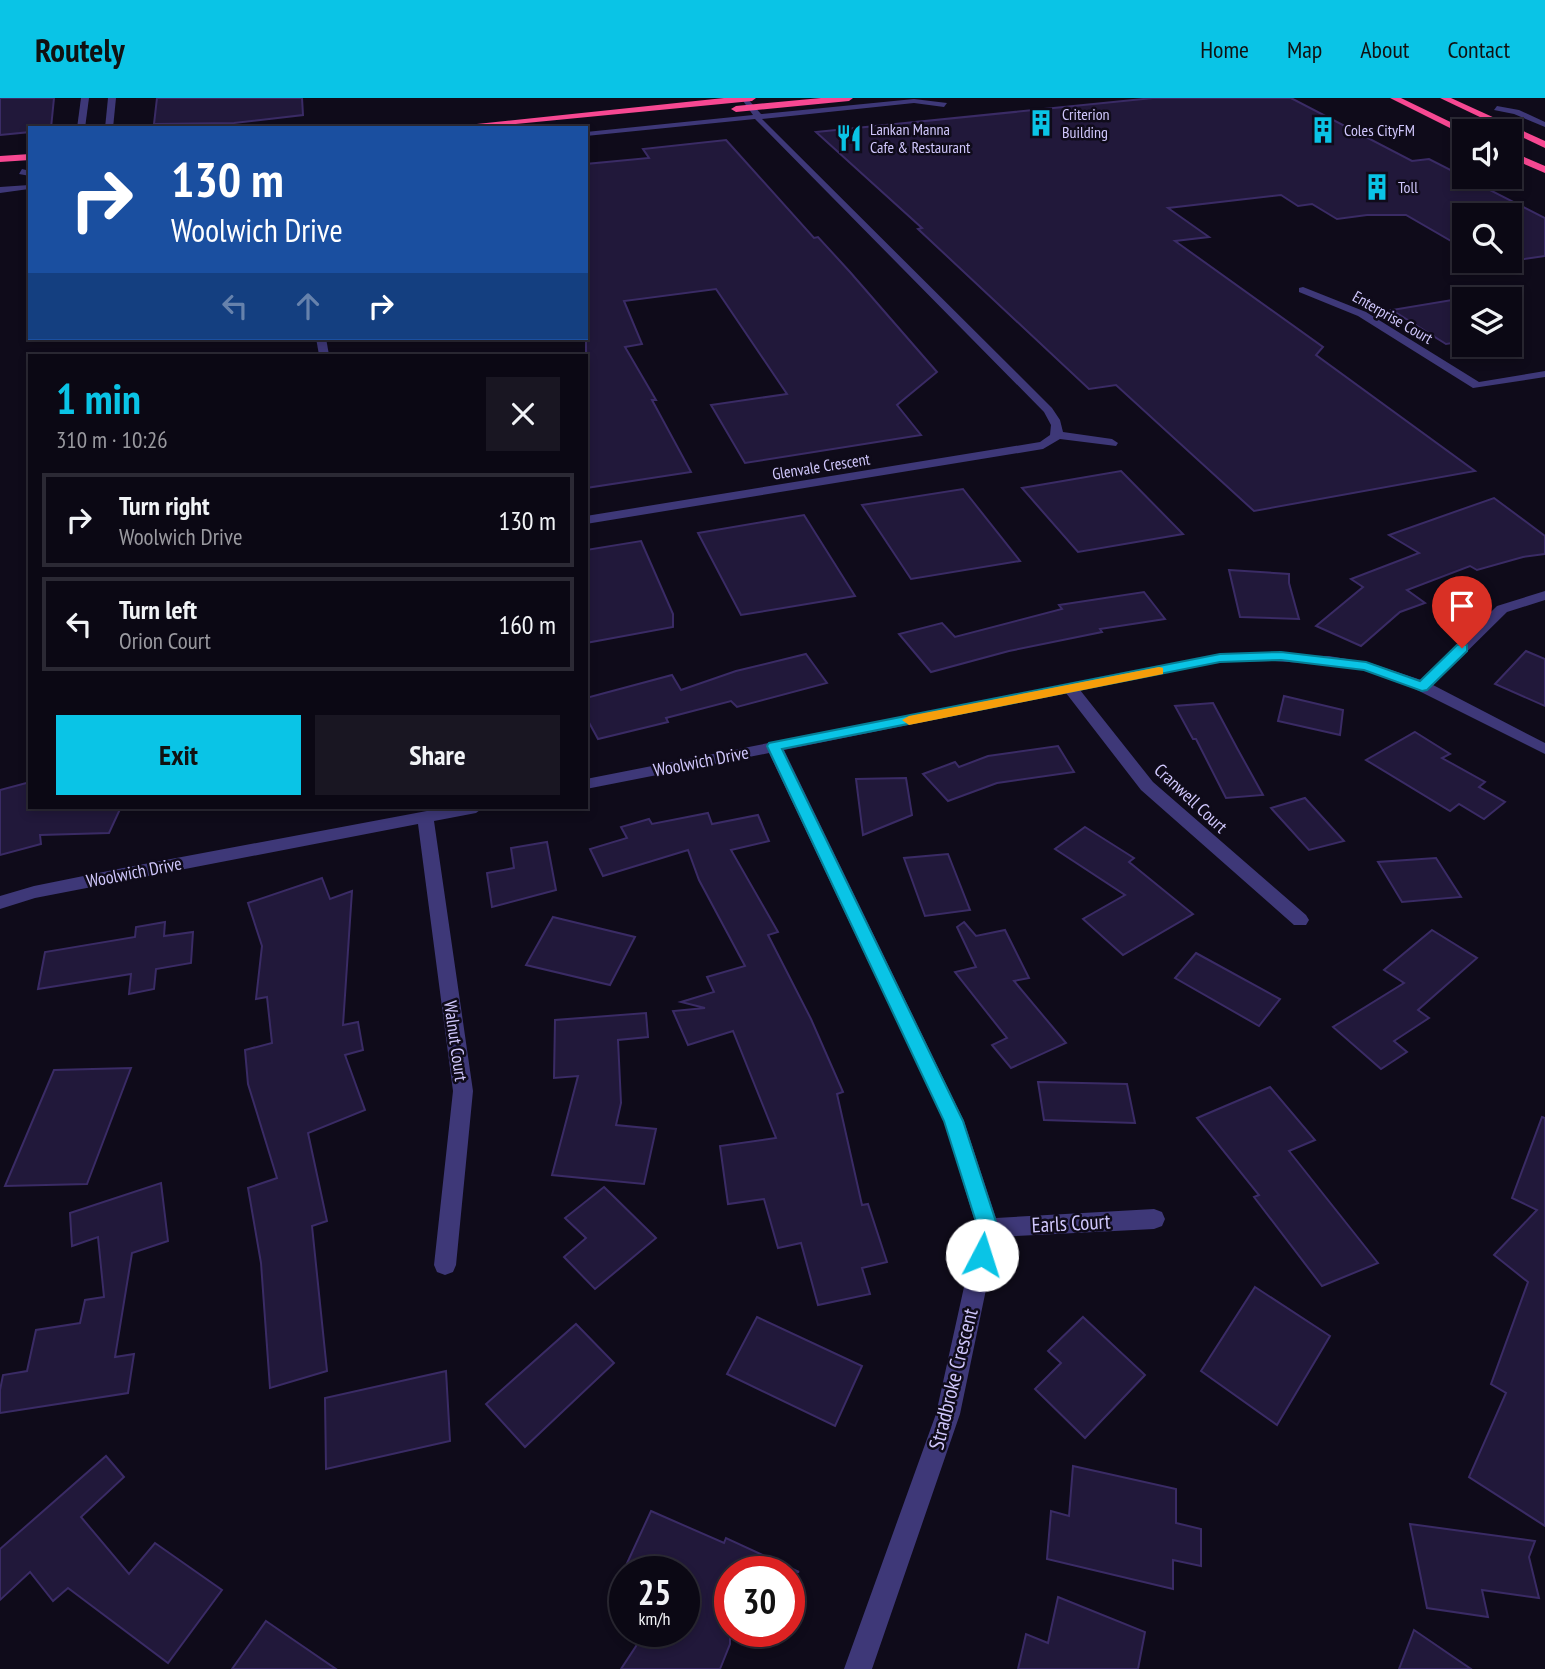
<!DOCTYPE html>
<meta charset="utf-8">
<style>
body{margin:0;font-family:"PT Sans Narrow",sans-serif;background:#191622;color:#f1f3f6;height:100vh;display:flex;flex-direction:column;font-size:26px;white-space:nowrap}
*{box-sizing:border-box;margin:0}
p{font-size:23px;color:#9a9aa0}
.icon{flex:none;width:38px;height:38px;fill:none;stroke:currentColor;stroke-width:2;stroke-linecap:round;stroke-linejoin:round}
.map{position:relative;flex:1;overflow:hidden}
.drawer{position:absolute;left:28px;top:256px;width:560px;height:455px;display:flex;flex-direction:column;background:#0b0814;border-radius:0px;box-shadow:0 4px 10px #0003,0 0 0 2px #2b2934}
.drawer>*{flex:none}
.top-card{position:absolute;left:28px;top:28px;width:560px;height:214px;border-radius:0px;box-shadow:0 4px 10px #0003,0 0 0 2px #2b2934;background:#1a4fa0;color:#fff;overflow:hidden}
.fabs{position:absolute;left:1452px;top:21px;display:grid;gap:14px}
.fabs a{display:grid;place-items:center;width:70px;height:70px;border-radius:0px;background:#0b0814;box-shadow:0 4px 10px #0003,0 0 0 2px #2b2934;font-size:35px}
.speed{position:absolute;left:609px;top:1458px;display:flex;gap:14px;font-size:35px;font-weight:700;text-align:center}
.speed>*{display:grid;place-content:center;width:91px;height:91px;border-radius:50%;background:#0b0814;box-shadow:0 4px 10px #0003,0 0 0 2px #2b2934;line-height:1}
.speed small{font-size:18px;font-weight:400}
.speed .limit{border:10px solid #d22;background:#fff;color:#111}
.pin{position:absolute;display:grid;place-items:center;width:60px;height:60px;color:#fff;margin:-72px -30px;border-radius:50% 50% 50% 0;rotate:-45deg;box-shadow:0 0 7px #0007}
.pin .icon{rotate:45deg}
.me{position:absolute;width:77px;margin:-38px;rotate:5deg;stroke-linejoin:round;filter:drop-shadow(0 0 5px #0008)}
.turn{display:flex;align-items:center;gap:24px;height:147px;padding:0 28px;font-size:32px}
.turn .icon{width:91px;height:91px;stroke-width:2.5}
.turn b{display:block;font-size:49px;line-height:60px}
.lanes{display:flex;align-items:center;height:66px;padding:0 28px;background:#0003;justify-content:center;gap:35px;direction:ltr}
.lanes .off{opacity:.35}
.round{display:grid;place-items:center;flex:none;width:74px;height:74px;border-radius:0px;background:#191622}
.headline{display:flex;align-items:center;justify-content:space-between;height:119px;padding:0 28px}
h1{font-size:42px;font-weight:600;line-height:52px;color:#0ac4e6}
.button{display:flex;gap:14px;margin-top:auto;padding:14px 28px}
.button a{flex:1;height:80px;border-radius:0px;background:#0ac4e6;color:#111;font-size:28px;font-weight:600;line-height:80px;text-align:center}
.button a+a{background:#191622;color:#f1f3f6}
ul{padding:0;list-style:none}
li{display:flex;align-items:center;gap:21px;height:94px;margin:0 14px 10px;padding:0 14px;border:4px solid #2b2934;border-radius:0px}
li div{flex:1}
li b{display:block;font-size:26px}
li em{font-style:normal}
header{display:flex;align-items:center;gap:42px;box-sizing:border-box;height:98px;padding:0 35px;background:#0ac4e6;color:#111}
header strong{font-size:33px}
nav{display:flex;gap:38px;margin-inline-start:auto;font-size:24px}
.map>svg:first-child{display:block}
</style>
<header>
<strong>Routely</strong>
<nav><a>Home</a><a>Map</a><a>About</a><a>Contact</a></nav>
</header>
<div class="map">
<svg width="1545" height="1571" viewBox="0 0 1545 1571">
<rect width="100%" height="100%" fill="#0f0b1a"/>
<g fill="#21183a" stroke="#3a2b65" stroke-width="2">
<path d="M 0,0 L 54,0 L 51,30 L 30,30 L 30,34 L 0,37 Z"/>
<path d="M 157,0 L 302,0 L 303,17 L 234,25 L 154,26 Z"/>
<path d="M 1153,0 L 1291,0 L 1412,63 L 1429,61 L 1545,120 L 1545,158 L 1491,166 L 1486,163 L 1510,163 L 1510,117 L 1465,117 L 1465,151 L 1406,117 L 1367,117 L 1337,121 L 1312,106 L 1298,108 L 1281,97 L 1168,110 L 1209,139 L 1175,143 L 1323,249 L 1316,257 L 1475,373 L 1254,413 L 1116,287 L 1089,291 L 918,131 L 922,130 L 816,34 Z"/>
<path d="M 726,42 L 814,140 L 818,139 L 850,174 L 937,274 L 897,307 L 921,337 L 745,365 L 711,307 L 787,296 L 716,191 L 624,203 L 642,246 L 625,249 L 656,302 L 652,302 L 691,374 L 586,390 L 586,66 L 649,60 L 643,51 Z"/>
<path d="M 1476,198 L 1481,201 L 1465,201 L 1465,243 L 1446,246 L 1392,212 Z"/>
<path d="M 1121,373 L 1183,436 L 1078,454 L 1022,390 Z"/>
<path d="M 963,391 L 1020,463 L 911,481 L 862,407 Z"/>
<path d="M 1494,400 L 1545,438 L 1545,456 L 1523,459 L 1477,472 L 1470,468 L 1407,492 L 1425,505 L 1400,514 L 1361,548 L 1316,528 L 1363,489 L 1351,481 L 1419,455 L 1389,437 Z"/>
<path d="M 804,417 L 855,498 L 741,517 L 698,435 Z"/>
<path d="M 641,443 L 673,516 L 673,529 L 586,545 L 586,452 Z"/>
<path d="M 1229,472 L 1289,476 L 1289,485 L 1299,521 L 1240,519 Z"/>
<path d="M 1144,494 L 1165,521 L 1100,531 L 1102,534 L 1009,553 L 931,574 L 899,536 L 942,525 L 955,539 L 1062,511 L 1059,507 Z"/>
<path d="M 1526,553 L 1545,561 L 1545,608 L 1495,586 Z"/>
<path d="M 806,556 L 827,585 L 737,609 L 731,603 L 666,620 L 668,624 L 598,641 L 586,619 L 586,600 L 672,577 L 681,592 L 736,573 Z"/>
<path d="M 1284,598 L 1343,612 L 1340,637 L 1278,623 Z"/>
<path d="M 1213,605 L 1237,650 L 1263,697 L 1226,700 L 1196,641 L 1193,641 L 1175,608 Z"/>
<path d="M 1415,634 L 1450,656 L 1442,660 L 1485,684 L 1479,689 L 1505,704 L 1484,721 L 1459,706 L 1450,713 L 1366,662 Z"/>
<path d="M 1058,648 L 1074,674 L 997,685 L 948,703 L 923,676 L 955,664 L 959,669 L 988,658 Z"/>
<path d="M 906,680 L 912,717 L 863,737 L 856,681 Z"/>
<path d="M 30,684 L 30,709 L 121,709 L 109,735 L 40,737 L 41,746 L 0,757 L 0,692 Z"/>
<path d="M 1305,700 L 1344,743 L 1309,752 L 1271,710 Z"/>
<path d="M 708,715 L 712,726 L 758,717 L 769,743 L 731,752 L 778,834 L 768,837 L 811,921 L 843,994 L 837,996 L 862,1107 L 868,1106 L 887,1164 L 862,1170 L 870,1196 L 818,1207 L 801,1145 L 778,1150 L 764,1101 L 728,1106 L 720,1048 L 776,1040 L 733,933 L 688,947 L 673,913 L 705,910 L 681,904 L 714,894 L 707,879 L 745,868 L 699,782 L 688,752 L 603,778 L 590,751 L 627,740 L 621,729 L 649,721 L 652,726 Z"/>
<path d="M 1085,729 L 1134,760 L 1129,764 L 1193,816 L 1123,857 L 1083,821 L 1125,797 L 1055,751 Z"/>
<path d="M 547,744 L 556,792 L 492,809 L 487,775 L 514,770 L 511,750 Z"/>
<path d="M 948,756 L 970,812 L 925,818 L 904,760 Z"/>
<path d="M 1436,760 L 1461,799 L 1402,804 L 1378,764 Z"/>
<path d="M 322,780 L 330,801 L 352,793 L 343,927 L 358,924 L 363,952 L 345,957 L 365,1012 L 308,1035 L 327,1123 L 312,1128 L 327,1273 L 270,1290 L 261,1165 L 248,1090 L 277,1080 L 248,986 L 245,952 L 272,945 L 267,899 L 256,901 L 262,848 L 248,805 Z"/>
<path d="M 553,819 L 635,839 L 610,887 L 526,867 Z"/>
<path d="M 165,824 L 164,838 L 193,834 L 191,865 L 156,871 L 154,891 L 129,896 L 131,876 L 38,891 L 45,854 L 135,839 L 136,829 Z"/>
<path d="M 964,824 L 976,838 L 1005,832 L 1029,880 L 1014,883 L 1066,945 L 1011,970 L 992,947 L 1007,940 L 955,874 L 976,869 L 957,829 Z"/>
<path d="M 1432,832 L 1477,860 L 1418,912 L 1429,920 L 1394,943 L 1407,954 L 1381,971 L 1333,929 L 1404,885 L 1384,872 Z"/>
<path d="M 1196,855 L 1280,901 L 1259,928 L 1175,880 Z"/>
<path d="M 646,915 L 648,939 L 618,942 L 621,1005 L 616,1027 L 656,1031 L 644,1086 L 552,1077 L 578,978 L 554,980 L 555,922 Z"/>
<path d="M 131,970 L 87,1086 L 5,1088 L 54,972 Z"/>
<path d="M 1038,984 L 1127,986 L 1135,1025 L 1044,1022 Z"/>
<path d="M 1270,989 L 1315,1042 L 1289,1053 L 1378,1165 L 1322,1188 L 1254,1099 L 1259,1097 L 1197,1020 Z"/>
<path d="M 1542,1019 L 1545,1020 L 1545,1428 L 1469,1379 L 1506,1295 L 1491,1286 L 1528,1184 L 1494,1157 L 1537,1112 L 1512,1100 Z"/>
<path d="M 161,1085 L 168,1143 L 132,1155 L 115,1259 L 134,1256 L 128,1295 L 0,1315 L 0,1292 L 3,1277 L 27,1273 L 36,1232 L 80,1225 L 85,1202 L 104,1199 L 98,1139 L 72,1148 L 70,1115 Z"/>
<path d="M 604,1089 L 656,1140 L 595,1191 L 564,1159 L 586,1140 L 565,1120 Z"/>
<path d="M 1255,1189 L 1330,1238 L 1277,1327 L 1201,1273 Z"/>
<path d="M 757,1219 L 862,1268 L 835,1328 L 727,1276 Z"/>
<path d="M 1083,1219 L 1145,1277 L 1085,1340 L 1035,1291 L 1061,1265 L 1048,1253 Z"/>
<path d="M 576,1226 L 614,1265 L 525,1349 L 486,1306 Z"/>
<path d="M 446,1273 L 450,1343 L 326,1371 L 325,1300 Z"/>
<path d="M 106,1358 L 124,1379 L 81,1419 L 129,1476 L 155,1445 L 222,1492 L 168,1565 L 68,1490 L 53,1503 L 30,1474 L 0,1502 L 0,1451 Z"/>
<path d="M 1073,1368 L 1176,1391 L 1176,1425 L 1201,1431 L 1201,1468 L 1173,1462 L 1173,1491 L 1047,1461 L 1051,1413 L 1069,1418 Z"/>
<path d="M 651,1413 L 724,1445 L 726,1440 L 799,1474 L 730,1474 L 730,1546 L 720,1571 L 621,1571 L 646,1533 L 684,1533 L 684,1474 L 623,1474 Z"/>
<path d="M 1410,1426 L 1535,1443 L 1529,1459 L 1539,1500 L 1482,1492 L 1488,1519 L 1427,1510 Z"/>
<path d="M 1058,1499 L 1145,1534 L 1138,1571 L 1018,1571 L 1026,1536 L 1048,1545 Z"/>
<path d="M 266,1523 L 336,1571 L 232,1571 Z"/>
<path d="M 1414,1532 L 1471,1571 L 1399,1571 Z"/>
</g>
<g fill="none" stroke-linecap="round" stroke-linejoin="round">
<g fill="#3e3878" fill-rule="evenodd">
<path d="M 81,0 L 89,0 L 85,30 L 77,30 Z"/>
<path d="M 108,0 L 116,0 L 113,30 L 105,30 Z"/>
<path d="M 741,0 L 747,0 L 761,16 L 914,1 L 947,5 L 944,9 L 914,5 L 762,21 L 1052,310 L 1060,322 L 1063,334 L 1112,341 L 1118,345 L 1116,348 L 1060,341 L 1043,351 L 586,426 L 586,418 L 1040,344 L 1050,337 L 1051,327 L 1044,314 L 755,21 L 586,38 L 586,34 L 753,17 Z"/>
<path d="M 1497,8 L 1519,12 L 1545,24 L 1545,29 L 1514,16 L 1494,12 Z"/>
<path d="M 22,71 L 30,73 L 30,78 L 19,76 Z"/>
<path d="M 29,87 L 29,91 L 0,95 L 0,89 Z"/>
<path d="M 1303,189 L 1366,214 L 1479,284 L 1545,273 L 1545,279 L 1473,290 L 1358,218 L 1299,194 L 1299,190 Z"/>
<path d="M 316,240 L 326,240 L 329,257 L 319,257 Z"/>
<path d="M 1545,493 L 1545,502 L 1507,514 L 1433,587 L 1545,645 L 1545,656 L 1405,586 L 1363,572 L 1329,567 L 1275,563 L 1220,564 L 1080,592 L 1153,684 L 1306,817 L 1309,822 L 1306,827 L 1294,827 L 1141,692 L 1066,595 L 784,652 L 964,1023 L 996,1120 L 1154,1111 L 1162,1114 L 1165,1121 L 1162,1128 L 1154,1131 L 997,1139 L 960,1316 L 872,1571 L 844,1571 L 936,1316 L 977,1130 L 944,1023 L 769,655 L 586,691 L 586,681 L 1220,556 L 1329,558 L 1370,565 L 1421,582 L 1497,508 Z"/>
<path d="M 448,709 L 484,709 L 476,715 L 434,723 L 473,993 L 456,1167 L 453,1174 L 445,1177 L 437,1174 L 434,1167 L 453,993 L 418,726 L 35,800 L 0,811 L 0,798 L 34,788 L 123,770 Z"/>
</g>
<g fill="#f74892" fill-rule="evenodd">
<path d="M 724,0 L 756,0 L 752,3 L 475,30 L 439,30 Z"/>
<path d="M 821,0 L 853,0 L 849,3 L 736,14 L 731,11 L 736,8 Z"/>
<path d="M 1390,0 L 1401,0 L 1469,33 L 1462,36 Z"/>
<path d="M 1440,0 L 1451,0 L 1545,43 L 1545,50 Z"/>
<path d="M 1510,53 L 1545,68 L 1545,75 L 1510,60 Z"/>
<path d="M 30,56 L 30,62 L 0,64 L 0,58 Z"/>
</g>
</g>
<path fill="#0ac4e6" stroke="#067f96" stroke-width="2" d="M 1462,546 L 1467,547 L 1467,553 L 1427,592 L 1422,593 L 1364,572 L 1281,562 L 1220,564 L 782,651 L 963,1023 L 998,1130 L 989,1163 L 982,1166 L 975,1163 L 972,1157 L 978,1130 L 944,1023 L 767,648 L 769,645 L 1220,556 L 1281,554 L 1366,564 L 1420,583 L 1457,547 Z"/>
<path fill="#f59e0b" d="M 1159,569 L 1163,570 L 1163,576 L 909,627 L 902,622 L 909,618 Z"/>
<defs>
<symbol id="building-bare" viewBox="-9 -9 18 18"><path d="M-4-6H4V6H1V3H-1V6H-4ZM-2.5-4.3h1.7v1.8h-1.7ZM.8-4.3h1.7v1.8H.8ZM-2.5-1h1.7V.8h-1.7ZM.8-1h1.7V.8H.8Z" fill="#0ac4e6" stroke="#0f0b1a" stroke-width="2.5" paint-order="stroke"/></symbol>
<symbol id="restaurant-bare" viewBox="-9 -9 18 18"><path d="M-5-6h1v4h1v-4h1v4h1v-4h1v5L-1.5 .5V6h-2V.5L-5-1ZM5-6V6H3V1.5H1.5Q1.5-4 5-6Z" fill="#0ac4e6" stroke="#0f0b1a" stroke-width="2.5" paint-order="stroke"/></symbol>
</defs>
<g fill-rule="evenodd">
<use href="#building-bare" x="1022" y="6" width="38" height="38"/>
<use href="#building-bare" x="1304" y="13" width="38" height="38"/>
<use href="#restaurant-bare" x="830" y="21" width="38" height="38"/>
<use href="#building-bare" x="1358" y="70" width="38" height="38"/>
</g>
<g text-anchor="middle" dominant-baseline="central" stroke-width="5" stroke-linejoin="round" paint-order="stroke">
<g font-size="16" fill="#d0c7fc" stroke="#0f0b1a" text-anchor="start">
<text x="1062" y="16">Criterion<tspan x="1062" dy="18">Building</tspan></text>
<text x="870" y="31">Lankan Manna<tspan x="870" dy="18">Cafe &amp; Restaurant</tspan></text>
<text x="1344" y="32">Coles CityFM</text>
<text x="1398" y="89">Toll</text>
</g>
<g font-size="16" fill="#d0c7fc" stroke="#0f0b1a">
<text transform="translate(1393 219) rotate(30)">Enterprise Court</text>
<text transform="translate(821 368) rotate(-9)">Glenvale Crescent</text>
</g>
<g font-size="18" fill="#d0c7fc" stroke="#0f0b1a">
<text transform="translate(701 663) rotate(-11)">Woolwich Drive</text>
<text transform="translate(1191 700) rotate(43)">Cranwell Court</text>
<text transform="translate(134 774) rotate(-11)">Woolwich Drive</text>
<text transform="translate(456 943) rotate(82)">Walnut Court</text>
</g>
<g font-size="21" fill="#d0c7fc" stroke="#0f0b1a">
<text transform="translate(1071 1125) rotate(-3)">Earls Court</text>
<text transform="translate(953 1281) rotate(-76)">Stradbroke Crescent</text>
</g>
</g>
</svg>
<div class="fabs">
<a><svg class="icon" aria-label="sound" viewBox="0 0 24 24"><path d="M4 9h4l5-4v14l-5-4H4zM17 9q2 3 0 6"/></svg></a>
<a><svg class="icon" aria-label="search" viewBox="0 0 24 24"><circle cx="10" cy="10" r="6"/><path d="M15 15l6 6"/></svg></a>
<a><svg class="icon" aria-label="layers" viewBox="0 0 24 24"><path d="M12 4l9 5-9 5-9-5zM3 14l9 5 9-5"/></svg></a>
</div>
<div class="speed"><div>25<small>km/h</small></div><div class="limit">30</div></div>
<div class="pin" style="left:1462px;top:550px;background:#d93025"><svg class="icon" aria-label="arrive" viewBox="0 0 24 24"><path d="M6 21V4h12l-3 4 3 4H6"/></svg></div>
<svg class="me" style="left:982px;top:1157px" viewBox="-20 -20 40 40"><circle r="19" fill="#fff"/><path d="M0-13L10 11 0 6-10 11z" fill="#0ac4e6"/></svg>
<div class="top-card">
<div class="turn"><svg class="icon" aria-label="right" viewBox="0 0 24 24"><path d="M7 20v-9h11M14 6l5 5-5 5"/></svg><div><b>130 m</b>Woolwich Drive</div></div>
<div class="lanes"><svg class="icon off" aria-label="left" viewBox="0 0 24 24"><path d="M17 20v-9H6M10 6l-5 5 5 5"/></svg><svg class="icon off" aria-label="ahead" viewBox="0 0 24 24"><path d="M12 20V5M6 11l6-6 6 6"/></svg><svg class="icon" aria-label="right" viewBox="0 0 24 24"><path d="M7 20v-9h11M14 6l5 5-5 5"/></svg></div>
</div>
<section class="drawer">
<div class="headline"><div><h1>1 min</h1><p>310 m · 10:26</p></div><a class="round"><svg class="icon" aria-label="close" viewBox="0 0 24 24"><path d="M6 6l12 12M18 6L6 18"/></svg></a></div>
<ul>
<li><svg class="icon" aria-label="right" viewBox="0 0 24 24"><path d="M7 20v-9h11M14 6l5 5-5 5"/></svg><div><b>Turn right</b><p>Woolwich Drive</p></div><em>130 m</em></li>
<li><svg class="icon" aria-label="left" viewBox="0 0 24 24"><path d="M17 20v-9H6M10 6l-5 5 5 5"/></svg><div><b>Turn left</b><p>Orion Court</p></div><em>160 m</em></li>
</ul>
<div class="button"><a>Exit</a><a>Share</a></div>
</section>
</div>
